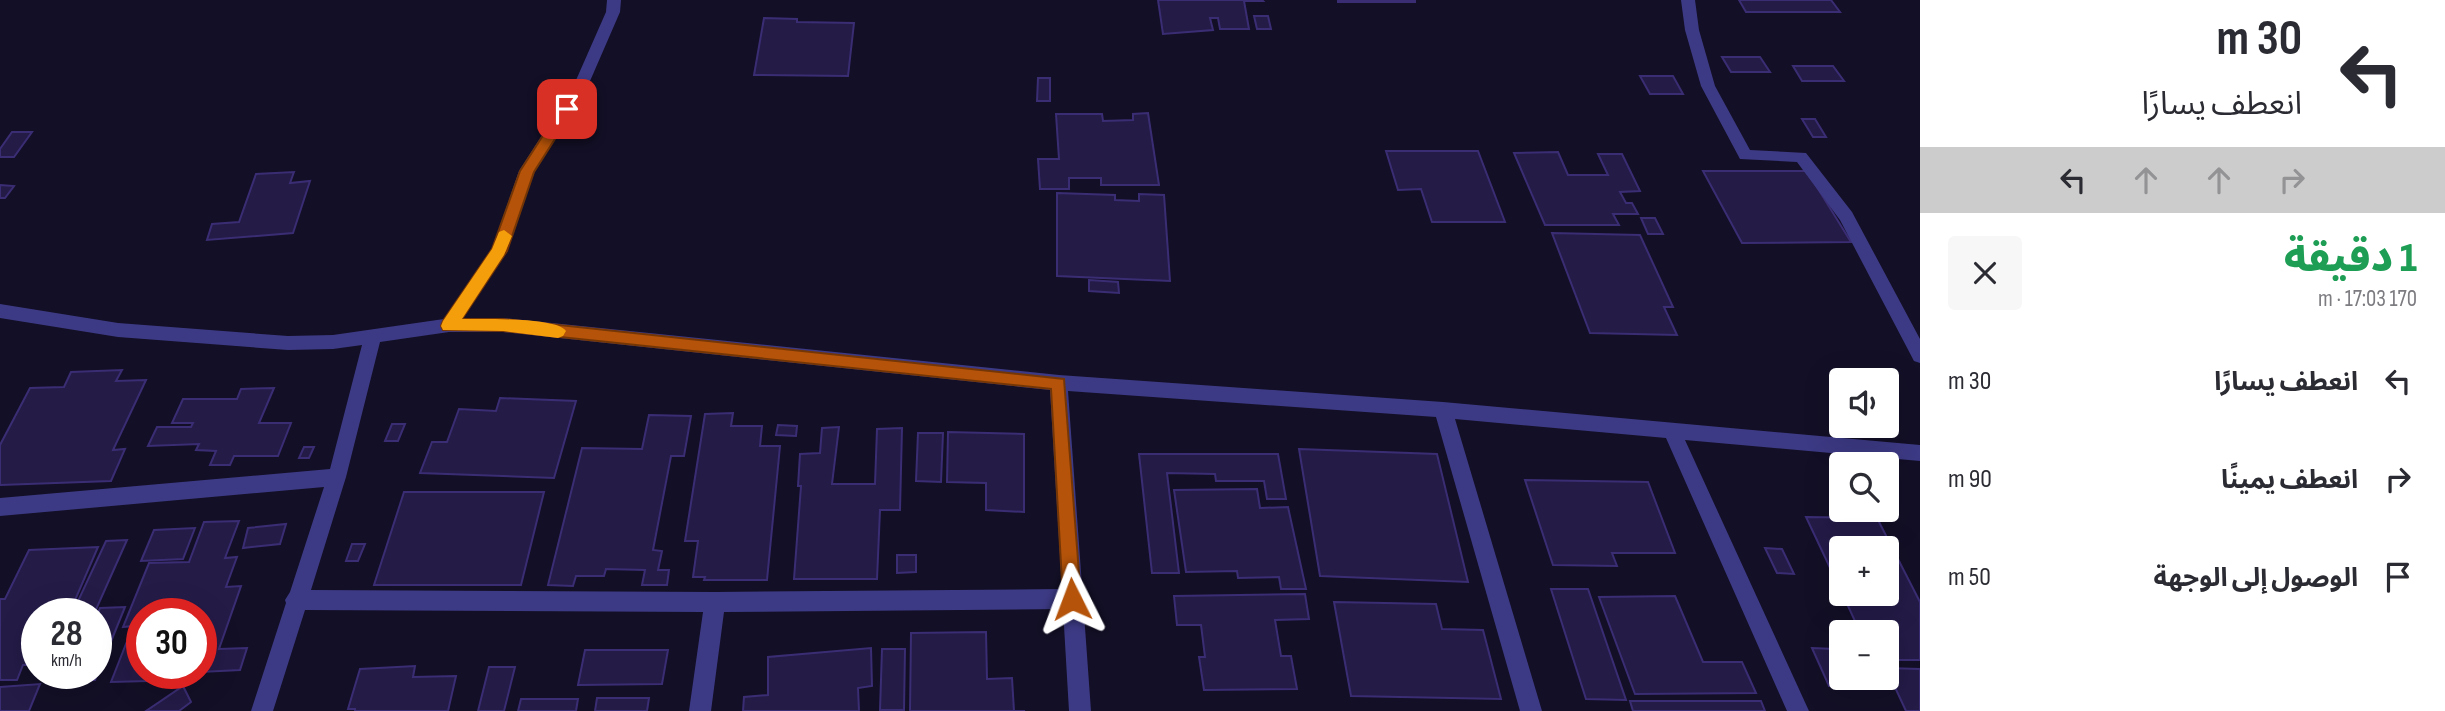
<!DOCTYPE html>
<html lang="ar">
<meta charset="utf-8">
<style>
body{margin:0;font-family:"Sofia Sans Condensed","Noto Sans Arabic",sans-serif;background:#f7f7f7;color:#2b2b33;direction:rtl;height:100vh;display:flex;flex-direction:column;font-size:26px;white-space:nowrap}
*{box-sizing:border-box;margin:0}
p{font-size:23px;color:#7c7c81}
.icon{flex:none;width:38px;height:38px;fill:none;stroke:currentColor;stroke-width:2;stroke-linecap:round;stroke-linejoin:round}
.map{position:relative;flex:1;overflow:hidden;direction:ltr}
.drawer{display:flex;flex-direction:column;background:#fff;width:525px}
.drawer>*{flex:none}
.banner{background:#fff;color:#2b2b33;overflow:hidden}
.fabs{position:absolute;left:1829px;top:368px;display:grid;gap:14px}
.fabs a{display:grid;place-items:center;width:70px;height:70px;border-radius:7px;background:#fff;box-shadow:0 7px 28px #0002;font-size:35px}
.speed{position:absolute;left:21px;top:598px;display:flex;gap:14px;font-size:35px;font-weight:700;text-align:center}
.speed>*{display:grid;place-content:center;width:91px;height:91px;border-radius:50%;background:#fff;box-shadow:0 7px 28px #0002;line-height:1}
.speed small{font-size:18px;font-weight:400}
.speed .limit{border:10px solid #d22;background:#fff;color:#111}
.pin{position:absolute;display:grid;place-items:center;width:60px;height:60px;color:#fff;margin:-30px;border-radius:14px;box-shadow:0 4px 10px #0006}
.me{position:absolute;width:77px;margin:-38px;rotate:357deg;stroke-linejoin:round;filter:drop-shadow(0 0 5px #0008)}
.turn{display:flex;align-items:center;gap:24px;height:147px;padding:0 28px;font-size:32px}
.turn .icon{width:91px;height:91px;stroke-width:2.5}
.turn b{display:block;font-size:49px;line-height:60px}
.lanes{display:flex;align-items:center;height:66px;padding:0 28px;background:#0003;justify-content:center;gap:35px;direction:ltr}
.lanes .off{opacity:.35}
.round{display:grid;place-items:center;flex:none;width:74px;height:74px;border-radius:7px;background:#f7f7f7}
.head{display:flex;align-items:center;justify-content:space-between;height:119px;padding:0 28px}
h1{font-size:42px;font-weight:800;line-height:52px;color:#1e9e55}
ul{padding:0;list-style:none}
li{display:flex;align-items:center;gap:21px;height:98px;padding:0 28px}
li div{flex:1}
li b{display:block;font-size:26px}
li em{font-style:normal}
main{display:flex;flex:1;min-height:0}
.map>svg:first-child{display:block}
</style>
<main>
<section class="drawer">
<div class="banner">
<div class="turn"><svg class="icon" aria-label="left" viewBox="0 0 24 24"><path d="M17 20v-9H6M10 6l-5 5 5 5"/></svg><div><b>30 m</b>انعطف يسارًا</div></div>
<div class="lanes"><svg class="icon" aria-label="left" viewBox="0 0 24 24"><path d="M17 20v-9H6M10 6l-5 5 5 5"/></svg><svg class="icon off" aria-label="ahead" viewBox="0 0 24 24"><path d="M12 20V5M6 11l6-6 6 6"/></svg><svg class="icon off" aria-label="ahead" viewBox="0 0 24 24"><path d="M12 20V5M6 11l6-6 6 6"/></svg><svg class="icon off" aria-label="right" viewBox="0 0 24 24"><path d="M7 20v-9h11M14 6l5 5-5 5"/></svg></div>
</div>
<div class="head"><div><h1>1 دقيقة</h1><p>170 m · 17:03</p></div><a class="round"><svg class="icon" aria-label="close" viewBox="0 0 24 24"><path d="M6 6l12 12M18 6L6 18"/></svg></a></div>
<ul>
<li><svg class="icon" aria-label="left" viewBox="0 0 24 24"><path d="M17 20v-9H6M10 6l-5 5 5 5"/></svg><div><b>انعطف يسارًا</b></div><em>30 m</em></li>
<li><svg class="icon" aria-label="right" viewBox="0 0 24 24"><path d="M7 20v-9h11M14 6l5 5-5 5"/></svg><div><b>انعطف يمينًا</b></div><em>90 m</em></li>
<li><svg class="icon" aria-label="arrive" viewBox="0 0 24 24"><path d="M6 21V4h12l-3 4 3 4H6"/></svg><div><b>الوصول إلى الوجهة</b></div><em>50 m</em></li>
</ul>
</section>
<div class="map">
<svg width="1920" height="711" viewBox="0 0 1920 711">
<rect width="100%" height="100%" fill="#130f26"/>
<g fill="#241b47" stroke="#3b2d73" stroke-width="2">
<path d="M 1158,0 L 1262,0 L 1263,1 L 1244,1 L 1249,29 L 1220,29 L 1218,18 L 1210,18 L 1213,30 L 1163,34 Z"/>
<rect x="1338" y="0" width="77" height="2"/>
<path d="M 1739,0 L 1831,0 L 1840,12 L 1746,12 Z"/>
<path d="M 1254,16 L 1268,16 L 1271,29 L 1257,29 Z"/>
<path d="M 764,18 L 797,19 L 797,22 L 854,23 L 848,76 L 754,75 Z"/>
<path d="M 1722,57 L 1760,57 L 1770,72 L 1731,72 Z"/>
<path d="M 1793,66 L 1833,66 L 1844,81 L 1802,81 Z"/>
<path d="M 1640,76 L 1673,76 L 1683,94 L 1650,94 Z"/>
<path d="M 1038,78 L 1050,78 L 1050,101 L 1037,101 Z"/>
<path d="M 1148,113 L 1159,185 L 1101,185 L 1101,178 L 1069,178 L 1069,189 L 1040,189 L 1038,159 L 1059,159 L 1056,114 L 1102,114 L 1103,121 L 1133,120 L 1133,114 Z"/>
<path d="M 1802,119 L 1815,119 L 1826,137 L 1813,137 Z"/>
<path d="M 12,132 L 32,132 L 14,157 L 0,157 L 0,149 Z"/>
<path d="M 1386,151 L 1478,151 L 1505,222 L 1432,222 L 1421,189 L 1398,190 Z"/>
<path d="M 1558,152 L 1568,175 L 1608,175 L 1598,154 L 1622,154 L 1640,191 L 1620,192 L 1626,203 L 1632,203 L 1638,214 L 1613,214 L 1619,225 L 1545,225 L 1514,153 Z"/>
<path d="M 1703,171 L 1807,171 L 1851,242 L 1742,243 Z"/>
<path d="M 294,172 L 290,183 L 310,181 L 293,233 L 207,240 L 212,224 L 239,222 L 256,174 Z"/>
<path d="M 0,185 L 14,186 L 5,198 L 0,198 Z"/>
<path d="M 1057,193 L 1115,195 L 1115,200 L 1139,201 L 1139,194 L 1164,195 L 1170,281 L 1057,276 Z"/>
<path d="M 1641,218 L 1655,218 L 1663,234 L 1648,234 Z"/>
<path d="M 1552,233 L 1640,235 L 1673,307 L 1664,307 L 1677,335 L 1590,333 Z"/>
<path d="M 1089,280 L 1118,282 L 1119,293 L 1089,291 Z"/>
<path d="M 122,370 L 116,381 L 146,380 L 113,450 L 125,449 L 111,481 L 0,485 L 0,445 L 30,388 L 64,387 L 71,372 Z"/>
<path d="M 274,388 L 259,423 L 291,423 L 278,456 L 234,456 L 230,465 L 210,465 L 216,451 L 196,450 L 199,444 L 148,446 L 157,427 L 191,427 L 193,423 L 172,423 L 183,399 L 237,399 L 241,389 Z"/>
<path d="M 500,398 L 576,401 L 554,478 L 420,473 L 432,442 L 447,442 L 459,409 L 496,411 Z"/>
<path d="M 733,413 L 731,426 L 762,426 L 760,446 L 780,446 L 767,580 L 704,580 L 705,577 L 693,577 L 698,541 L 685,541 L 705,414 Z"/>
<path d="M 649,415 L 691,416 L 684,456 L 671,456 L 653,550 L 662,551 L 658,570 L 669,570 L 667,585 L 642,585 L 645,570 L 606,569 L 604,576 L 576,576 L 573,586 L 548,585 L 582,448 L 642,449 Z"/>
<path d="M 392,424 L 405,424 L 398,441 L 385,441 Z"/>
<path d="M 778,425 L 797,426 L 796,436 L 776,435 Z"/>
<path d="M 839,427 L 832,484 L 875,484 L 877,429 L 902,428 L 900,510 L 880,510 L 877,579 L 794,579 L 801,486 L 798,486 L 800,454 L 820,453 L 822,428 Z"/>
<path d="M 948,432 L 1024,434 L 1024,512 L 986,510 L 986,483 L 947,482 Z"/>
<path d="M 918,433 L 943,433 L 941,482 L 916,481 Z"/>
<path d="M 304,447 L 314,447 L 309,458 L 299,458 Z"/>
<path d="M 1299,449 L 1437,454 L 1468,582 L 1320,576 Z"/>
<path d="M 1139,454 L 1278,454 L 1286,499 L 1267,499 L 1264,481 L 1216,481 L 1215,474 L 1167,473 L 1179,573 L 1152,573 Z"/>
<path d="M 1525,480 L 1648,482 L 1675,553 L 1612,553 L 1617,566 L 1553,565 Z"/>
<path d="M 1257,489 L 1260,508 L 1288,507 L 1306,589 L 1281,589 L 1279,577 L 1238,578 L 1237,571 L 1186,572 L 1174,490 Z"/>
<path d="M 404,492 L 544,492 L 521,585 L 374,585 Z"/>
<path d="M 1806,517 L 1877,518 L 1920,602 L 1920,660 L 1886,660 L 1886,632 L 1860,632 L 1842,593 L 1886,593 L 1886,548 L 1841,548 L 1841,591 Z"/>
<path d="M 239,521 L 225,558 L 237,557 L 226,587 L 241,586 L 219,649 L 247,648 L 240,670 L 201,672 L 201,614 L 142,614 L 142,674 L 151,674 L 148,681 L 111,682 L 133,626 L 123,627 L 149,563 L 189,562 L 204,522 Z"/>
<path d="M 286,524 L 280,544 L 243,548 L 248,528 Z"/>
<path d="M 195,528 L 183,559 L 141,561 L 154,530 Z"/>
<path d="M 127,540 L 94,614 L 72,614 L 106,541 Z"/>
<path d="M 352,544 L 365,544 L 358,561 L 346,561 Z"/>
<path d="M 98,547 L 69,614 L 37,614 L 37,665 L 23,665 L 17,680 L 0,680 L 0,599 L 5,599 L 29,550 Z"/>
<path d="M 1765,548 L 1782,549 L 1794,574 L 1777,573 Z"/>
<path d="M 897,555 L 916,555 L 916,572 L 897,573 Z"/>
<path d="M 1551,589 L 1588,589 L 1626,700 L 1586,699 Z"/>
<path d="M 1305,594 L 1309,619 L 1275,620 L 1281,656 L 1291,656 L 1297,689 L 1204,690 L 1199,657 L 1205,657 L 1201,625 L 1177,625 L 1174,596 Z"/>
<path d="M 1675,596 L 1703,662 L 1742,662 L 1756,693 L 1635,694 L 1599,597 Z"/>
<path d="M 1334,602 L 1436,604 L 1442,629 L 1483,630 L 1501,699 L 1351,696 Z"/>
<path d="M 125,607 L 110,644 L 96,645 L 96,617 L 100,608 Z"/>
<path d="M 986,632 L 987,679 L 1012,678 L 1014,711 L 1025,711 L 910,711 L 911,633 Z"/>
<path d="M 108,648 L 95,680 L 74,681 L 77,674 L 96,674 L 96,649 Z"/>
<path d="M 871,648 L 872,686 L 858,688 L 859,711 L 743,711 L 744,697 L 768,695 L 768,657 Z"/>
<path d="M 1812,648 L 1835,649 L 1841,662 L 1841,677 L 1848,677 L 1852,686 L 1829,686 Z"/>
<path d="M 882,649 L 905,649 L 904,710 L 880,710 Z"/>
<path d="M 585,650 L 668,650 L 662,684 L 578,685 Z"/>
<path d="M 415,666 L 413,677 L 456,676 L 448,711 L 355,711 L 355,709 L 348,709 L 360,669 Z"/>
<path d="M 489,667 L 515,667 L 504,711 L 478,711 Z"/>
<path d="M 1886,668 L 1920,669 L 1920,711 L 1906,711 Z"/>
<path d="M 40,684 L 29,711 L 0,711 L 0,687 Z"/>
<path d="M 183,686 L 191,702 L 179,711 L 146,711 Z"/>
<path d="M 597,698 L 649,698 L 647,711 L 595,711 Z"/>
<path d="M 521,699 L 578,699 L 576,711 L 518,711 Z"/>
<path d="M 1630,701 L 1761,701 L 1765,711 L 1633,711 Z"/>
</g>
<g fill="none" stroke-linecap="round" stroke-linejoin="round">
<g fill="#3d3a85" fill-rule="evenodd">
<path d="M 607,0 L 621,0 L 620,12 L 587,88 L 534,172 L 507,251 L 463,318 L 503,318 L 1059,375 L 1443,402 L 1920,445 L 1920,461 L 1685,440 L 1809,711 L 1787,711 L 1666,438 L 1455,419 L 1542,711 L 1520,711 L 1436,417 L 1068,391 L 1091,711 L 1069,711 L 1063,609 L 724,612 L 711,711 L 689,711 L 703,612 L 305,610 L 273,711 L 251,711 L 286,603 L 285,600 L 290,592 L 324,487 L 0,516 L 0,498 L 330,469 L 362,345 L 333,349 L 288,350 L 118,337 L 0,318 L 0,304 L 118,323 L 288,336 L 333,335 L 444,319 L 492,249 L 519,171 L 573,87 L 606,12 ZM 449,332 L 503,332 L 1050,390 L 1062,589 L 715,592 L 311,590 L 346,477 L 380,342 Z"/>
<path d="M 1681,0 L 1695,0 L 1699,30 L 1715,86 L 1750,150 L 1806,153 L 1852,212 L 1920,339 L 1920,363 L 1914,361 L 1840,220 L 1797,162 L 1740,159 L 1701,86 L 1685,30 Z"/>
</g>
</g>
<path fill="#b45309" stroke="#753606" stroke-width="2" d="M 567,104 L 574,109 L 534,172 L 507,251 L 462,319 L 503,319 L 1064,379 L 1081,599 L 1078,605 L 1072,608 L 1065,605 L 1063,599 L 1051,389 L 503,331 L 443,330 L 441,326 L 443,321 L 492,249 L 520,171 L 562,106 Z"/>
<path fill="#f59e0b" d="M 504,230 L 512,236 L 504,255 L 462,319 C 480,319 557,317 566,331 L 563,336 L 558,338 L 503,331 L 443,330 L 441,326 L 443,321 L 492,249 L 499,232 Z"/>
</svg>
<div class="fabs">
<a><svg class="icon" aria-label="sound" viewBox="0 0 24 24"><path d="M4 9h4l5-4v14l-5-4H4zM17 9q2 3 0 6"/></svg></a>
<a><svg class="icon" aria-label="search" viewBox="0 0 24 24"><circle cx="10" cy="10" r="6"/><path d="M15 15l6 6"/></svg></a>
<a>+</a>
<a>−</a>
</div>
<div class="speed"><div>28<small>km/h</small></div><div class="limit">30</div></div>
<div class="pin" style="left:567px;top:109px;background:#d93025"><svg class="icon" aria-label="arrive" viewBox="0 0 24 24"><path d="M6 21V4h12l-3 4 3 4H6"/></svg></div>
<svg class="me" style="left:1072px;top:599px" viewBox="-20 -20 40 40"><path d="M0-17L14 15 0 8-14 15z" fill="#b45309" stroke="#fff" stroke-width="4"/></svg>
</div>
</main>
